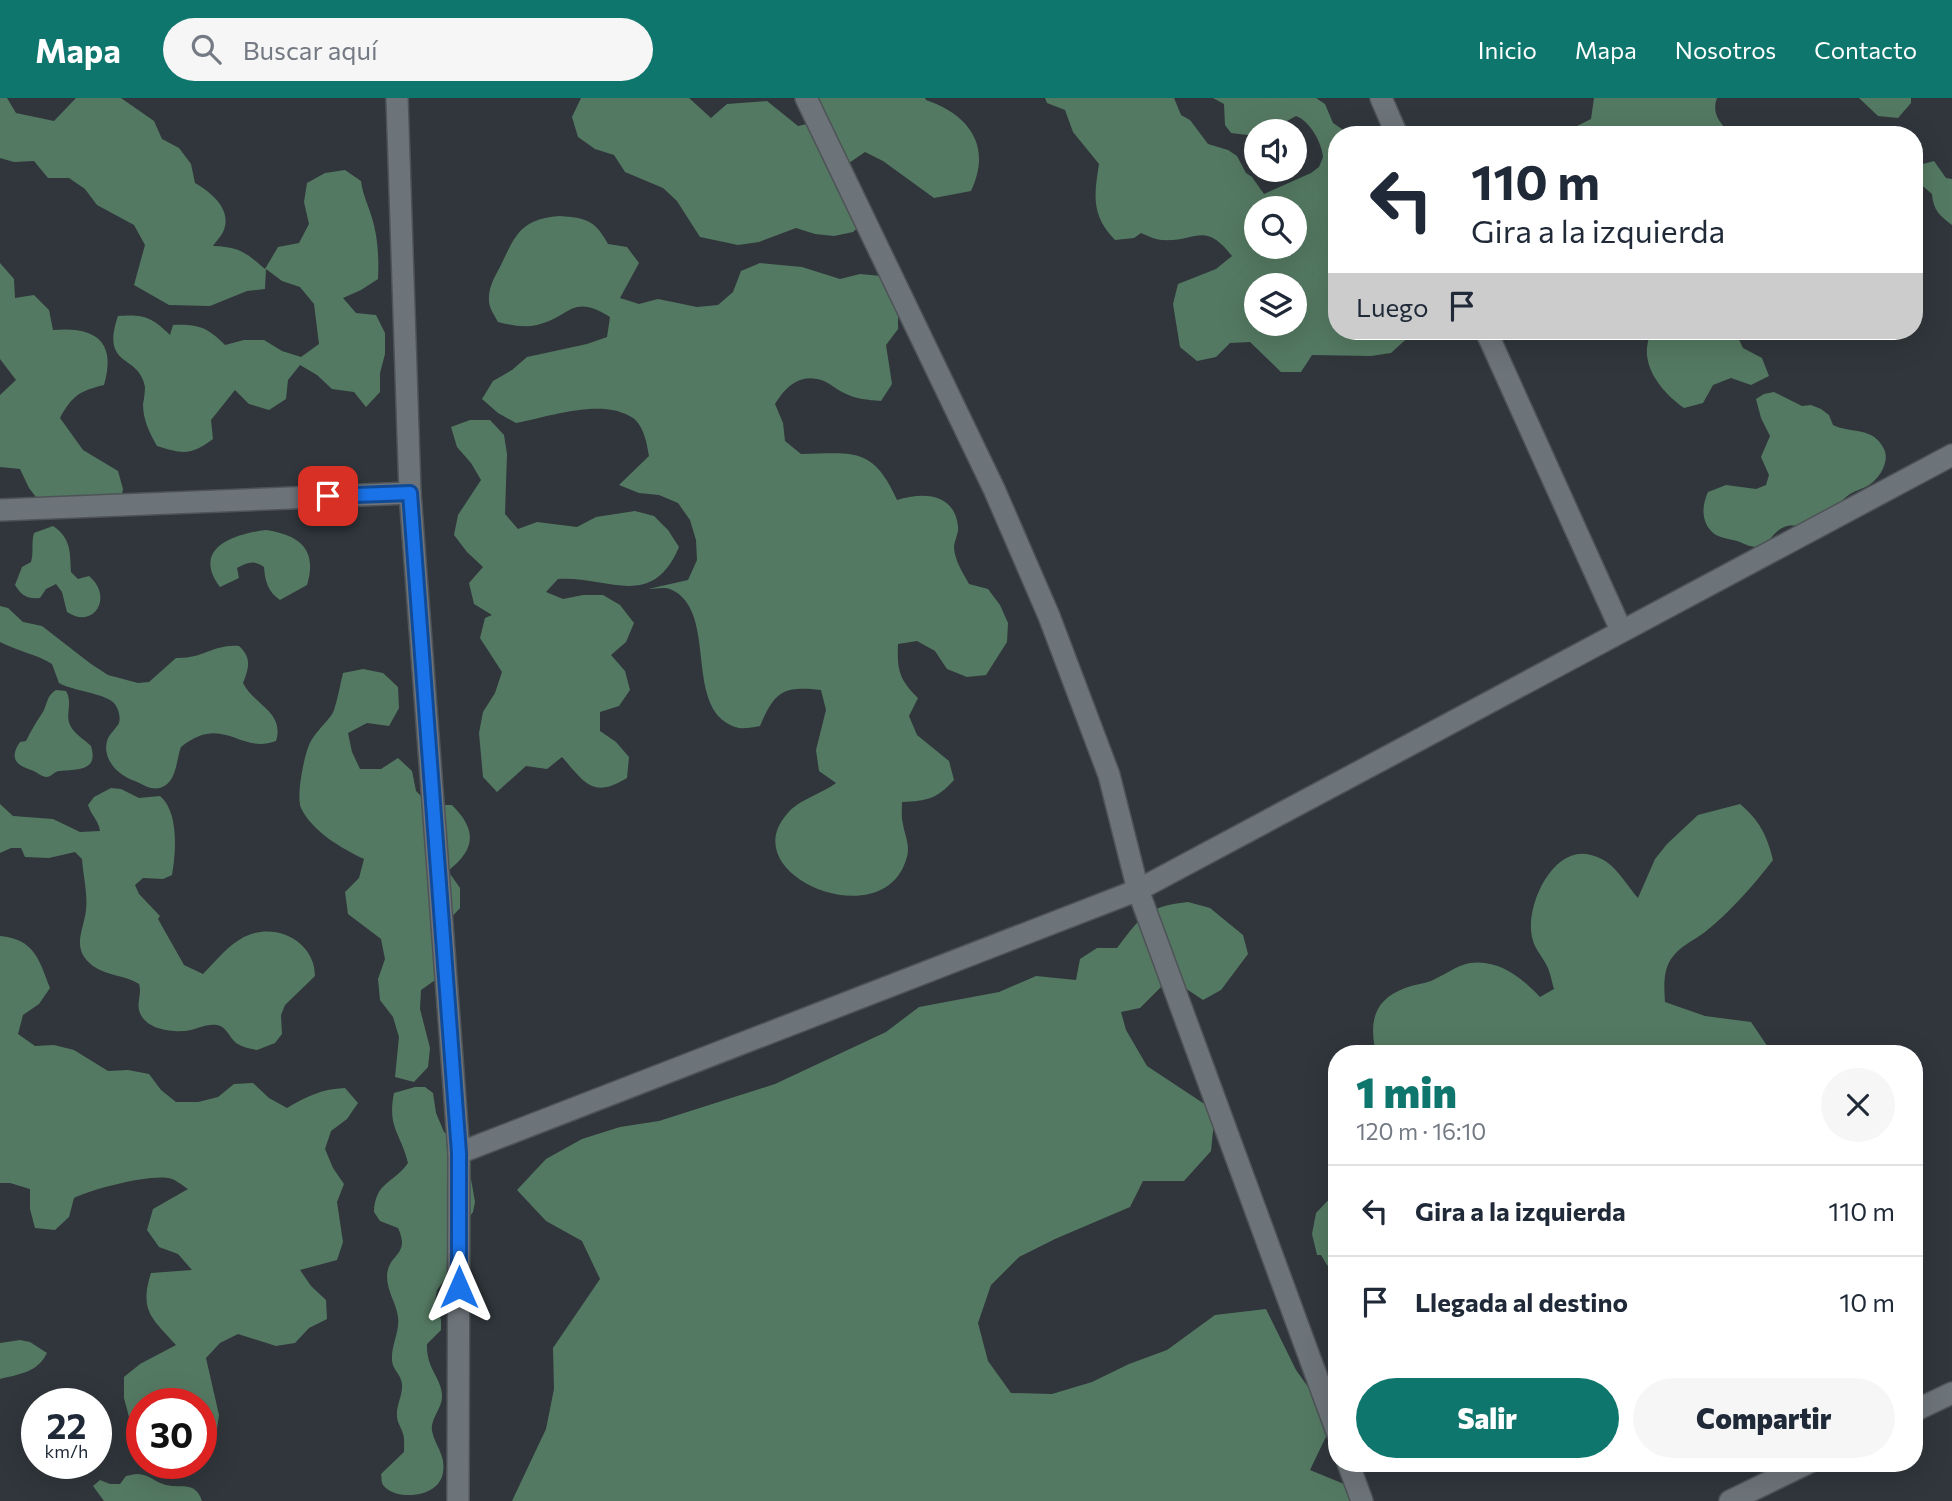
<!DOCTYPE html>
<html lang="es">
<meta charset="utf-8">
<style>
body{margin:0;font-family:Commissioner,sans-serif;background:#f6f6f7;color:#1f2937;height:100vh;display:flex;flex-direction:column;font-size:26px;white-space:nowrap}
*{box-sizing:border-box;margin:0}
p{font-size:23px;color:#747a83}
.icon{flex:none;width:38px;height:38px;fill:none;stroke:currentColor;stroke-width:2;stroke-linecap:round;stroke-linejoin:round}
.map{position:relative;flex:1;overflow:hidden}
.panel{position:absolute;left:1328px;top:947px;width:595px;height:427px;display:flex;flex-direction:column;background:#fff;border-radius:28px;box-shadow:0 7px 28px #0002}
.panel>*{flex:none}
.hud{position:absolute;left:1328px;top:28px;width:595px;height:214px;border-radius:28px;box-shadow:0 7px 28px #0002;background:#fff;color:#1f2937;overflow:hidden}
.tools{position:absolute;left:1244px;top:21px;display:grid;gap:14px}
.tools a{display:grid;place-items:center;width:63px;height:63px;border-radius:50%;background:#fff;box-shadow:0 7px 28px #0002;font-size:35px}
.speed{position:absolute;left:21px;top:1290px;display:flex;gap:14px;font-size:35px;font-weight:700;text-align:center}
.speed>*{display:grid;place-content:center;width:91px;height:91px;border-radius:50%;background:#fff;box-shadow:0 7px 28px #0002;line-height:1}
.speed small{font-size:18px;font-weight:400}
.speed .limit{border:10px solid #d22;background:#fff;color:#111}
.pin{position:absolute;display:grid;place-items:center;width:60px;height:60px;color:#fff;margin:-30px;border-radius:14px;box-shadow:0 4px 10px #0006}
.me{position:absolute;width:77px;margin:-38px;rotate:0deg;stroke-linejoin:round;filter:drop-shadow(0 0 5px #0008)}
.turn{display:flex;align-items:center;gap:24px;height:147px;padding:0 28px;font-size:32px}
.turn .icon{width:91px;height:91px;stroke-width:2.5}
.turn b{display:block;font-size:49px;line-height:60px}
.then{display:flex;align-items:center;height:66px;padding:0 28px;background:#0003;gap:14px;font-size:26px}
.round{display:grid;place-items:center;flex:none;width:74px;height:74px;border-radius:37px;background:#f6f6f7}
.overview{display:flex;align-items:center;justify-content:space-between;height:119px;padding:0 28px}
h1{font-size:42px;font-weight:800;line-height:52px;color:#0f766e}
.button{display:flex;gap:14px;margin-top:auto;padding:14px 28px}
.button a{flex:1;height:80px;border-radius:42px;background:#0f766e;color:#fff;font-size:28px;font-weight:800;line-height:80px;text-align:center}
.button a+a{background:#f6f6f7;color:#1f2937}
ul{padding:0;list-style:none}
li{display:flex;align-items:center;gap:21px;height:91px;padding:0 28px;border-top:2px solid #e0e1e3}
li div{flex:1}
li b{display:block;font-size:26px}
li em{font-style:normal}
header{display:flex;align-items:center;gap:42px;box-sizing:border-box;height:98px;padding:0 35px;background:#0f766e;color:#fff}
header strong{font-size:33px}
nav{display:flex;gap:38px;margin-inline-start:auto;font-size:24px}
.search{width:490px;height:63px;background:#f6f6f7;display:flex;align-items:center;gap:18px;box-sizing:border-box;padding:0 24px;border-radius:38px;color:#747a83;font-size:26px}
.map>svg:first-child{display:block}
</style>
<header>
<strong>Mapa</strong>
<div class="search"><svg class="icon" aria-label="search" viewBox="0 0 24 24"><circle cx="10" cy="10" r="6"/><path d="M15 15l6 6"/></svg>Buscar aquí</div>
<nav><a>Inicio</a><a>Mapa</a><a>Nosotros</a><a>Contacto</a></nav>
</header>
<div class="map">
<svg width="1952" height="1403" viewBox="0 0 1952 1403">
<rect width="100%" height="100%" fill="#30363b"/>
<g fill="#547962" fill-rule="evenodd">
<path d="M 0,0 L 7,0 L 16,15 L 54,23 L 76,0 L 121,0 L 154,23 L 162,41 L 179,50 L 191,66 L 195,85 C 212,95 233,112 223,134 C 221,139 216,143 213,148 C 240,149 245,154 265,171 L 278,149 L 299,145 L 309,126 L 304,104 L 307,85 L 325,75 L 345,72 L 361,83 C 363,98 368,106 372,120 C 378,139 379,161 378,181 L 361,192 L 343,200 L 356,215 L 376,217 L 385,235 L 385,256 L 380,275 L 380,294 L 366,309 L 354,294 L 332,291 L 317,277 L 300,267 L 288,282 L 286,301 L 269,312 L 249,306 L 235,292 L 211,322 L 213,341 C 190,358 183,356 157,348 C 149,334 143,321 143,306 C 144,301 145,294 145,289 C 139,255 100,271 118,218 C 144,216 152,219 170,237 L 173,227 C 198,226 207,229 225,247 L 244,242 L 264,242 L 282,253 L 301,259 L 319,246 L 314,206 L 300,189 L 282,183 L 266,171 L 265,191 L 247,193 L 210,208 L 169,207 L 134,187 L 145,147 L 134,127 L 97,107 L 85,91 L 69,80 L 48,80 L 34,63 L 14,64 L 0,60 Z"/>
<path d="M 581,0 L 689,0 L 711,20 L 727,6 L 767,3 L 798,28 L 816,24 L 799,0 L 925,0 L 926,2 C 970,17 992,49 971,93 L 934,100 L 883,63 L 865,54 L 849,65 C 860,83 866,99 868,120 L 853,134 L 834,138 L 815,136 L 796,130 L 759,144 L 738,147 L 700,139 L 677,103 L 663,90 L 625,74 L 614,57 L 595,51 L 578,39 L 572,19 Z"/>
<path d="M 1045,0 L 1174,0 L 1181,17 L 1190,22 L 1208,46 L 1228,52 L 1237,58 L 1246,75 L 1252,79 L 1264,96 L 1311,75 L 1319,69 L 1323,59 C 1322,45 1310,23 1296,18 L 1269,33 L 1256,33 L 1256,38 L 1231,35 L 1225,27 L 1224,6 L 1213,0 L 1316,0 L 1325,6 L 1333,25 L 1351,37 L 1337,37 L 1337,233 L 1415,233 L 1391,255 L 1371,258 L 1312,257 L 1301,274 L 1281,274 L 1250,244 L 1230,245 L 1216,259 L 1197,263 L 1180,249 L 1173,206 L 1178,186 L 1216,171 L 1232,158 C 1204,122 1197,144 1162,142 C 1156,142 1148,138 1141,135 L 1134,140 L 1115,142 C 1091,117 1094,98 1099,66 L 1073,34 L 1065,12 L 1047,5 ZM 1256,110 L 1295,110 L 1295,149 L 1256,149 ZM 1256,187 L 1295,187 L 1295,226 L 1256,226 Z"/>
<path d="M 1594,0 L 1717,0 C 1711,16 1721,27 1733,37 L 1568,37 L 1571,31 L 1591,21 Z"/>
<path d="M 1859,0 L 1911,0 L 1911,5 L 1898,20 L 1878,18 Z"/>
<path d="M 1934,63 L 1946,80 L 1952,81 L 1952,127 C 1940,118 1933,112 1932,96 L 1917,83 L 1917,73 L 1923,66 Z"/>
<path d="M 560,118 C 586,120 595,122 608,146 L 627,149 L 639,165 L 620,200 L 639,206 L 658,201 L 697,209 L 718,207 L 733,194 L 741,173 L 760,165 L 802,169 L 840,181 L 860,176 L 881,178 L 898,211 L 898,231 L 886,247 L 892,286 L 881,303 C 868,302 856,301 844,295 C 837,292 831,286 824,283 C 801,274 786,288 775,306 L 783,325 L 785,343 L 801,356 C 853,355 873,348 897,402 C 922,394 954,394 958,428 C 959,435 954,443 954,450 C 955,463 963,475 969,486 L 988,491 L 1000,507 L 1008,525 L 1007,544 L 986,577 L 967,579 L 947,571 L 935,553 L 917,543 L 898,546 C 897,572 899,581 918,600 L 909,618 L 917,637 L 949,663 L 954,682 C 937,701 927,703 902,704 C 902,711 901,719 903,726 C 905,739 911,748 906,762 C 882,839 733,777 787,716 C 798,702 821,696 836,685 L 819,673 L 816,652 L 826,612 L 821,592 C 783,588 775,593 760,628 C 754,629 745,631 739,630 C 680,616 721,512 670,491 C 664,489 655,491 648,491 L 688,482 L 697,462 L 696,442 L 690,422 L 678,405 L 659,397 L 639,395 L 619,387 L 649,358 C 647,346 644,328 633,320 C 603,299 548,319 516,325 L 498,315 L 482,301 L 493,283 L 512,272 L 527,259 L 587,246 L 607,239 L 610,219 C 571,195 571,219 537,227 C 524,230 510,227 498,224 C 495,218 489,210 489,203 C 488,190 495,178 501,167 C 516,135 522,121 560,118 Z"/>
<path d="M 0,165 L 14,181 L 15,200 L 34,197 L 49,212 L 53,232 C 95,228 117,243 104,287 C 79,293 72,298 60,320 L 83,352 L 118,373 L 123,391 L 119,410 L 42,407 L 29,390 L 20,371 L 0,369 L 0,297 L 16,282 L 0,261 Z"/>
<path d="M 1652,233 L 1735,233 L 1743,250 L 1762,260 L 1769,278 L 1751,287 L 1731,280 L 1713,287 L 1703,305 L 1684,310 C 1660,293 1636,263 1652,233 Z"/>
<path d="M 1774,294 L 1802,308 L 1811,307 L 1821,311 L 1829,317 L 1833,327 C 1851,336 1873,328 1884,351 C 1890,363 1880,380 1869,387 C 1863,391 1856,392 1850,396 C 1837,405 1824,425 1808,428 C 1798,429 1791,425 1782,430 C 1772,435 1769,447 1757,449 C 1749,449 1743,445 1737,443 C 1730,441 1722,440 1716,437 C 1701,427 1701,409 1708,394 L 1726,387 L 1756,391 L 1766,387 L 1769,377 L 1761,359 L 1770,338 L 1761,320 L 1756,301 L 1764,296 Z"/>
<path d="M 470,322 L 490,322 L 504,337 L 507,356 L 505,416 L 518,431 L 537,424 L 577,429 L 596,419 L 635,413 L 654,418 L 668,432 L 679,449 C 652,513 608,478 558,481 L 546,494 L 563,501 L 583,497 L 603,497 L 620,507 L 634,525 L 626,544 L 611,557 L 625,573 L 630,592 L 619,608 L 600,614 L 600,633 L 616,644 L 629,659 L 627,680 C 593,701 585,685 562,659 L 547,671 L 526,668 L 497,694 L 483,679 L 479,635 L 483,614 L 495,595 L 502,574 L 480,540 L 485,520 L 492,517 L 474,506 L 469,485 L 483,469 L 467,454 L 454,437 L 458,417 L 481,382 L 471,365 L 457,349 L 451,329 Z"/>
<path d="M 53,428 C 71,440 70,454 71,474 L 78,481 L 89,478 C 114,499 94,532 67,514 L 62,494 L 56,486 L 46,491 L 40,500 C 27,501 22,498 15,487 L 22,469 L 31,464 C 34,454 31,445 34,435 Z"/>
<path d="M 266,432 C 299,437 318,451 307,487 L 280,502 C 268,494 265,483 264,469 C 254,462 248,464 237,470 L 239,480 L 220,489 C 191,450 234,436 266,432 Z"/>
<path d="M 0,508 L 8,510 L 23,524 L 42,528 L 91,566 L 108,577 L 138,585 L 149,584 L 176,560 C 204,561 213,546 239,548 C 252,560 249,570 243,585 C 254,607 285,614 276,643 C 239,657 224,615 181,649 C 176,662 177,685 160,690 C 150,692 144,687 135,683 C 119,678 102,662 107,643 C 109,636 116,631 119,625 C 121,618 118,610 114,605 C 104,595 73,593 59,585 L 52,566 C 36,556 17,553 0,544 Z"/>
<path d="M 363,571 L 383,575 L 398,589 L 399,610 L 389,628 L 367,625 L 348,635 L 352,654 L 360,671 L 381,671 L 398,660 L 412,673 L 416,693 L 430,707 L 452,707 C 477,732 476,751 448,773 L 460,790 L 460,810 L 447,824 L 440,842 L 456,857 L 456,876 L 438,880 L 421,892 L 420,911 L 430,950 L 428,969 L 414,984 L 395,979 L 399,939 L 393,919 L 380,902 L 378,881 L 385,861 L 381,841 L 348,816 L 345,794 L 359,780 L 364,761 C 341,750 313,734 301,710 C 296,698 304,659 309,647 C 315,633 332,620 334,612 C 338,600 340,587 343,575 Z"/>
<path d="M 56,592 L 66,593 C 73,605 65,616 70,627 C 74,636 84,641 91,648 C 99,674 76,671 60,673 C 53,673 53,679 46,679 C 40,678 37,674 31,672 C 16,667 9,660 20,644 L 26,643 C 31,633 35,626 41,617 C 48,608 45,599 56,592 Z"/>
<path d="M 111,690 L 121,691 L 139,700 L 160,698 C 179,714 176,754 172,777 L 163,781 L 143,780 L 135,787 L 139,796 L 160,818 L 158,821 L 184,867 L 203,876 C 215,864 228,847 244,839 C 275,823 315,843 315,878 L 285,907 L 281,917 L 282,936 L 275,945 L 257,952 C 250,951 242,949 236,945 C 229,939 227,929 217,927 C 207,925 195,932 185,933 C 169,934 144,931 139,912 C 137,903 142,895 139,886 C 125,877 107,878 93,868 C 70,851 84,832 86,812 C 88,796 83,777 82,761 L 75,754 L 49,760 L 25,759 L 21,750 L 11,750 L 0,755 L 0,706 L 13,718 L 53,721 L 80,734 L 100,733 C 99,723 91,717 88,707 L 94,699 Z"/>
<path d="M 1740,706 C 1759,722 1767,737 1773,762 C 1753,788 1730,814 1705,834 C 1693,843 1680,848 1671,861 C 1663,873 1664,890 1665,904 L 1705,918 L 1751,924 L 1772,955 L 1376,955 C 1369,925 1373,902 1405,890 C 1413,887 1422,886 1431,883 C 1443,878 1457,867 1470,865 C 1499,861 1522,880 1540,899 L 1554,891 C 1552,885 1551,877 1548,870 C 1541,855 1532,850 1531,831 C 1529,801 1555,747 1591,757 C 1614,762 1624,784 1638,800 L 1655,761 L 1667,746 L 1698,717 Z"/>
<path d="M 1188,804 L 1210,810 L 1243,837 L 1248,856 L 1221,892 L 1203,902 L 1170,880 L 1140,910 L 1121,914 L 1126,932 L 1147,968 L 1215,1013 L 1211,1053 L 1184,1083 L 1143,1083 L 1130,1109 L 1055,1141 L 1019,1159 L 991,1187 L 978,1225 L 988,1263 L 1011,1295 L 1052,1296 L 1092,1284 L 1129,1266 L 1167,1252 L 1215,1217 L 1266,1211 L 1296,1272 L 1333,1324 L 1310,1372 L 1344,1386 L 1358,1403 L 512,1403 L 546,1331 L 554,1291 L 553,1250 L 600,1181 L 582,1143 L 546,1123 L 517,1092 L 546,1061 L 582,1041 L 620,1029 L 659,1023 L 775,986 L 886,934 L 919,909 L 999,894 L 1036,878 L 1076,882 L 1080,861 L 1097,850 L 1117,850 C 1142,818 1145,809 1188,804 Z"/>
<path d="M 0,838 C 34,841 39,861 50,890 L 39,906 L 23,917 L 18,936 L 35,948 L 54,947 L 74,952 L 108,973 L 128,972 L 149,976 L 161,992 L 176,1004 L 198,1004 L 218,999 L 234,986 L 253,985 L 269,1000 L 287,1010 C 307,998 322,991 345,990 L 358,1005 L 347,1021 L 331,1033 L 325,1051 L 333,1070 L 344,1086 L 337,1104 L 343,1144 L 337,1162 L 300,1172 L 311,1188 L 326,1202 L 327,1221 L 309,1230 L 295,1245 L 276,1248 L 238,1236 L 220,1245 L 206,1260 L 219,1317 L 216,1337 L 210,1355 L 201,1360 L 201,1306 L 142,1306 L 142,1328 L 129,1319 L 124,1300 L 124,1279 L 140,1266 L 176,1247 C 152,1220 139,1213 151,1175 L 192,1172 L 178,1156 L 159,1149 L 147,1132 L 153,1111 L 188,1091 C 182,1087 175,1081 168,1080 C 146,1077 93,1091 74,1100 L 69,1119 L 55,1132 L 35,1130 L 30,1111 L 30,1091 L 10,1085 L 0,1085 Z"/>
<path d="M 415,989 L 425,989 L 433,995 L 436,1015 L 444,1034 L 459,1048 L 468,1064 L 475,1104 L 473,1114 L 461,1131 L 454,1169 L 437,1192 L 435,1203 L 441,1222 L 441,1232 L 427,1246 C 426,1271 441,1279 442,1297 C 443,1310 430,1320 432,1333 C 435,1348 446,1357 443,1374 C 440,1401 394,1403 383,1387 C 381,1384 382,1380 381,1376 L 404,1354 C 404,1347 405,1339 402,1333 C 400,1327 397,1324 397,1318 C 396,1307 403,1297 402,1286 C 401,1276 392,1271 392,1262 C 391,1247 400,1234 398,1219 C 396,1204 387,1194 387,1178 C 388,1155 411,1158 398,1130 L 380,1123 L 374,1114 C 375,1084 393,1086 408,1065 C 401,1035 387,1030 394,995 Z"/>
<path d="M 1337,1093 L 1337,1174 L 1327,1167 L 1321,1157 L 1317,1157 L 1312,1136 L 1316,1115 Z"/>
<path d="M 20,1242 L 30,1244 L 47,1255 C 37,1275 19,1276 0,1281 L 0,1245 Z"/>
<path d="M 136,1376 C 148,1376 152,1382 163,1386 C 179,1392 195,1381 202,1403 L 104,1403 L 93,1388 L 100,1382 L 110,1386 L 120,1386 L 126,1378 Z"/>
</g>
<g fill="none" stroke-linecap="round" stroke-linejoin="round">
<defs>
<g id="minor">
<path d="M 397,0 L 410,395 L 459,1055 L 458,1403"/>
<path d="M 806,0 L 994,391 L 1049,518 L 1109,677 L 1138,792 L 1337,1334"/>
<path d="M 1381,0 L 1397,37"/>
<path d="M 1486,233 L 1621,532"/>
<path d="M 0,412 L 410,395"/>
<path d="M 459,1055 L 1138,792 L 1952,357"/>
<path d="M 1914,1313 L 1952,1295"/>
<path d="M 1348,1365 L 1362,1403"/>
<path d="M 1730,1403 L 1808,1365"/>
</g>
</defs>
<use href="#minor" stroke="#4e5357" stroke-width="24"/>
<use href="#minor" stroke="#6d7479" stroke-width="21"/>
</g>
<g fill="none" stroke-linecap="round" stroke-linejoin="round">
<defs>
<path id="route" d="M 328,398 L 410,395 L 459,1055 L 459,1189"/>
</defs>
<use href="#route" stroke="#114b97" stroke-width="18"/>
<use href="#route" stroke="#1a73e8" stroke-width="12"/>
</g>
</svg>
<div class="tools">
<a><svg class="icon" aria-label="sound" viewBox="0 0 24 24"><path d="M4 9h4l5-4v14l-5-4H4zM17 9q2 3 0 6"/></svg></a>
<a><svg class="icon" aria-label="search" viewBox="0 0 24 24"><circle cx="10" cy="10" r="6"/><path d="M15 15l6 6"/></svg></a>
<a><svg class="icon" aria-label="layers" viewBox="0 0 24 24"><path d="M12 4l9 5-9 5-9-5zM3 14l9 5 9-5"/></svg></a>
</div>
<div class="speed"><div>22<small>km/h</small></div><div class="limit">30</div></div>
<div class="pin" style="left:328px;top:398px;background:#d93025"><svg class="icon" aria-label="arrive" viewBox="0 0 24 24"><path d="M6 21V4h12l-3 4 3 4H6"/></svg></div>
<svg class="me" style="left:459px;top:1189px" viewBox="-20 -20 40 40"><path d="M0-17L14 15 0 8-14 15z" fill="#1a73e8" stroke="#fff" stroke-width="4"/></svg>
<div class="hud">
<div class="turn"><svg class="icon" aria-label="left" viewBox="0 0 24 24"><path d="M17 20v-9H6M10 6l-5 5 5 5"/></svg><div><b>110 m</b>Gira a la izquierda</div></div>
<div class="then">Luego<svg class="icon" aria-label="arrive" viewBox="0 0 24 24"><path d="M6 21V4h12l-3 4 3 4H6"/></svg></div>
</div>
<section class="panel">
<div class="overview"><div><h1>1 min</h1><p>120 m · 16:10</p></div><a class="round"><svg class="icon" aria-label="close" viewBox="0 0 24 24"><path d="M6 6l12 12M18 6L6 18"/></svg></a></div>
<ul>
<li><svg class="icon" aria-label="left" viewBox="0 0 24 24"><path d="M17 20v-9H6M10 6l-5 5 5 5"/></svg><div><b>Gira a la izquierda</b></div><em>110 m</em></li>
<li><svg class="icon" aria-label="arrive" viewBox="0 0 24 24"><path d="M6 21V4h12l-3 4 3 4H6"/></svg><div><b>Llegada al destino</b></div><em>10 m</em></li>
</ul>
<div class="button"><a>Salir</a><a>Compartir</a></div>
</section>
</div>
